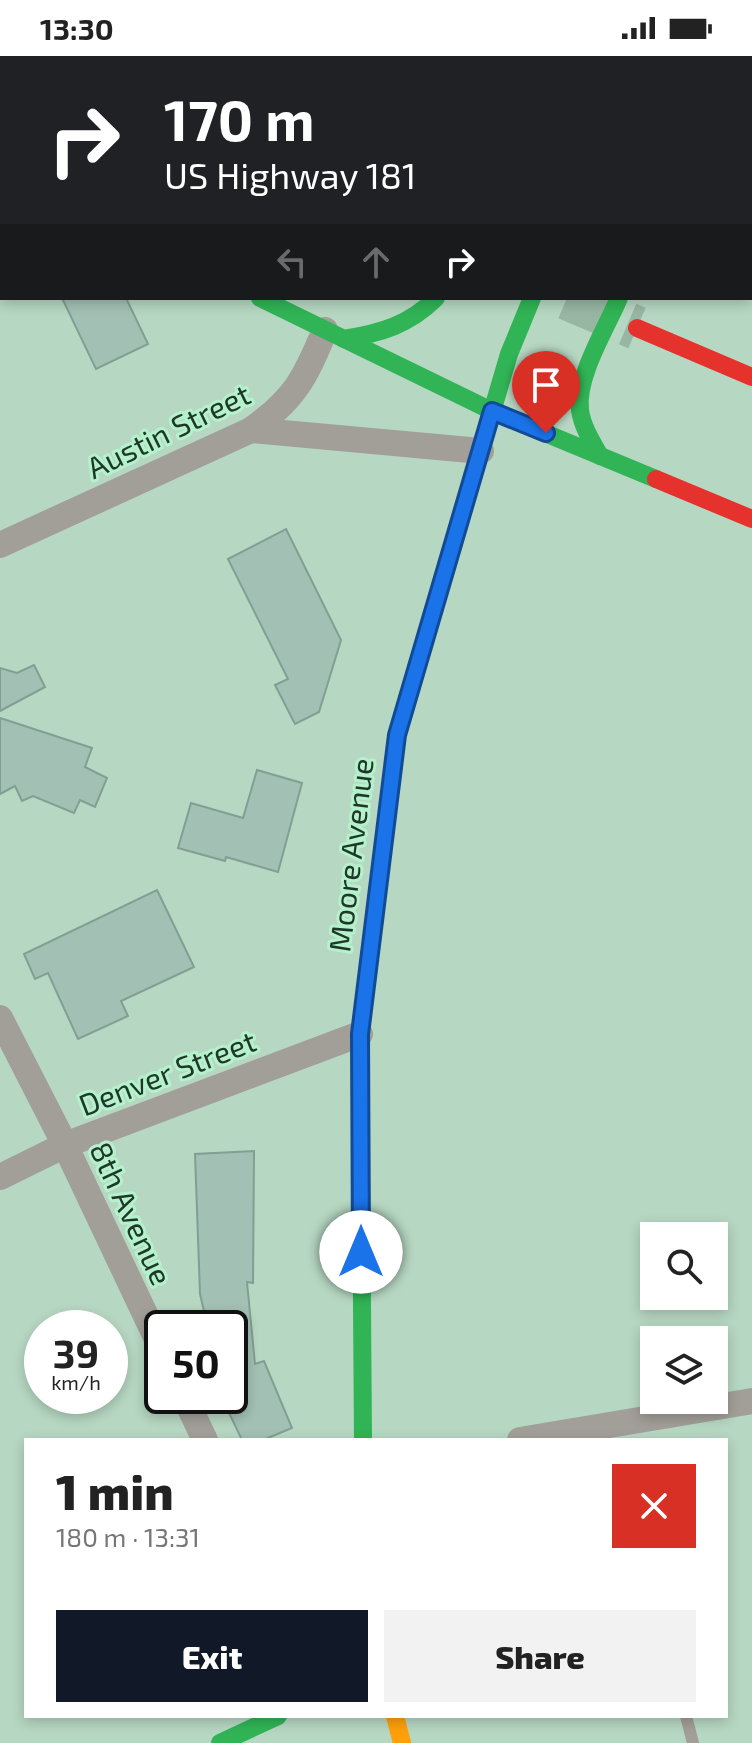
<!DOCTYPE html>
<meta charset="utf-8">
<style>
body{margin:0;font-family:"Exo 2",sans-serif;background:#f2f2f2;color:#222;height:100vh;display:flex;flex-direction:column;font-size:30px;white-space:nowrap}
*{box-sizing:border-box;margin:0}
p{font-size:26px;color:#767676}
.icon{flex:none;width:44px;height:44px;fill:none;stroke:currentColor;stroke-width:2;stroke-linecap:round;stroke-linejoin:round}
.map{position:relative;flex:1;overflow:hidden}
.details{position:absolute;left:24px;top:1382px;width:704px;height:280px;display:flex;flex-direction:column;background:#fff;border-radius:0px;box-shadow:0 4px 12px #0003}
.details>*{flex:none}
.guide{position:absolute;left:0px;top:0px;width:752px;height:244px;box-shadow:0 4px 12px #0003;background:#202124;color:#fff;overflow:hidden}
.controls{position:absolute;left:640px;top:1166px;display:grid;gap:16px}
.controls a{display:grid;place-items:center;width:88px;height:88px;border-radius:0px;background:#fff;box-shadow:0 4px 12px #0003;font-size:40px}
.speed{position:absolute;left:24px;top:1254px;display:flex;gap:16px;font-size:40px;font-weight:700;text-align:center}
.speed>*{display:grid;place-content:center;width:104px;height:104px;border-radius:50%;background:#fff;box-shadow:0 4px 12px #0003;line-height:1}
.speed small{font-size:20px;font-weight:400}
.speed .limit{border:4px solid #111;border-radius:12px;background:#fff;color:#111}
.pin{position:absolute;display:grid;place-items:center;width:68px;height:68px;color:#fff;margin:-82px -34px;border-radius:50% 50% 50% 0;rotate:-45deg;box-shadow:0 0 8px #0007}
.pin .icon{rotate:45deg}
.me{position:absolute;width:88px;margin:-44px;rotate:0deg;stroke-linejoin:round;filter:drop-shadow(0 0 6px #0008)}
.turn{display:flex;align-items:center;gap:28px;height:168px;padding:0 32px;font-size:36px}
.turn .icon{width:104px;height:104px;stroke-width:2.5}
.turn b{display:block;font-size:56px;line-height:68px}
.lanes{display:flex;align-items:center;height:76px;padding:0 32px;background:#0003;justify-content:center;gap:40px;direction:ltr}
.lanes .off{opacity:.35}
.round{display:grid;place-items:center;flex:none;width:84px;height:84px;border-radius:0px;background:#f2f2f2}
.headline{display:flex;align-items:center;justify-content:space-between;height:136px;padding:0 32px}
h1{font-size:48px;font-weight:800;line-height:60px}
.cta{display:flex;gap:16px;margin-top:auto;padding:16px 32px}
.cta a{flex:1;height:92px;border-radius:0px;background:#111827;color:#fff;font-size:32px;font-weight:800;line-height:92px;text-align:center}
.cta a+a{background:#f2f2f2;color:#222}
.status{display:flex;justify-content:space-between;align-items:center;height:56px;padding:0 40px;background:#fff;direction:ltr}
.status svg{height:22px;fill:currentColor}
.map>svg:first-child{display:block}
</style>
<div class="status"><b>13:30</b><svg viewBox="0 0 49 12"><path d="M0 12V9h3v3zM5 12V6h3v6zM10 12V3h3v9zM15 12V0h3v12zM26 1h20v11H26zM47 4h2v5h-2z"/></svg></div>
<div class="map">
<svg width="752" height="1687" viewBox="0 0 752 1687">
<rect width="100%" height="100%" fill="#b6d7c2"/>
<g fill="#a3c0b4" stroke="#819f92" stroke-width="2">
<path d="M 62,242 L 126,242 L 148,288 L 96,313 Z"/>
<path d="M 286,473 L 341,584 L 319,656 L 295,668 L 275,629 L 288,623 L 228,503 Z"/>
<path d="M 34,609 L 45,631 L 0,655 L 0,612 L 17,617 Z"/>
<path d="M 0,662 L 92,692 L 85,711 L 107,722 L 95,751 L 80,744 L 74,757 L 33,740 L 22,745 L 15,730 L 0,738 Z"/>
<path d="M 257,714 L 302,727 L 278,816 L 226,801 L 225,805 L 178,792 L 191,747 L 243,762 Z"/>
<path d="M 157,834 L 194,911 L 121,945 L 128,960 L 78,983 L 48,917 L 35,923 L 24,898 Z"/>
<path d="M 254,1095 L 253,1227 L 247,1226 L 255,1308 L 264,1305 L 292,1372 L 263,1384 L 242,1384 L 221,1340 L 230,1340 L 230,1272 L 208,1272 L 200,1238 L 195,1098 Z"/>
</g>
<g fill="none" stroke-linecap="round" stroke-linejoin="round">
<path stroke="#98b7a3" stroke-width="44" stroke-dasharray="44 22" stroke-linecap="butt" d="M 567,242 L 637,272"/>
<g stroke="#a29f99" stroke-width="12">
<path d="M 739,0 L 743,2"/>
<path d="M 686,1660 L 693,1687"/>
</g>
<g stroke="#a29f99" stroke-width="26">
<path d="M 635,2 L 636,0"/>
<path d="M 251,374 L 481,395"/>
<path d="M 0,489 L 251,374 C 295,343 305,322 325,274"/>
<path d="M 0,962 L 65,1089 L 162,1294"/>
<path d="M 0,1121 L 65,1089 L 360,978"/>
<path d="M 184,1340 L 205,1384"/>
<path d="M 520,1384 L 752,1345"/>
</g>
<g stroke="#30b455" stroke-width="18">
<path d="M 585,0 L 589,2"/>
<path d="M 750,234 L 752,234"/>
<path d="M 260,242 L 492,355 L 656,423"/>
<path d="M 344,283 C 381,277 409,269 436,242"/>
<path d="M 600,400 C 592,386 582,370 580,354 C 576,320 606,273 619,242"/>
<path d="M 414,620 L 509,298 L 532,242"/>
<path d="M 363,1384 L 360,978 L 368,916"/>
<path d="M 220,1687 L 278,1660"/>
</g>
<g stroke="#ff9f0a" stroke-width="18">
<path d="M 1,0 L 6,2"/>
<path d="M 518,0 L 519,2"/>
<path d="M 368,916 L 397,679 L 414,620"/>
<path d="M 395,1660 L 402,1687"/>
</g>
<g stroke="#e5322d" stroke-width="18">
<path d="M 239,0 L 244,2"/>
<path d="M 750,75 L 752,76"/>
<path d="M 750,113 L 752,113"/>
<path d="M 0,116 L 2,117"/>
<path d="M 637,272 L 752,321"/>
<path d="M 656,423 L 752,463"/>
</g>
</g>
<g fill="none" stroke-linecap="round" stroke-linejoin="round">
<defs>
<path id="route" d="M 361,1196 L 360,978 L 397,679 L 492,355 L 546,377"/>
</defs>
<use href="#route" stroke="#114b97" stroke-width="20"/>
<use href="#route" stroke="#1a73e8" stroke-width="14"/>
</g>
<g text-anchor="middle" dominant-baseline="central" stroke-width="6" stroke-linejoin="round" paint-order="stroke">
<g font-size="30" fill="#1e3729" stroke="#b5f2cc">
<text transform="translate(168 374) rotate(-26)">Austin Street</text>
<text transform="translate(350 799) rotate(-83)">Moore Avenue</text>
<text transform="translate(167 1016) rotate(-21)">Denver Street</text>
<text transform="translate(132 1157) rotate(65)">8th Avenue</text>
</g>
</g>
</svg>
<div class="controls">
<a><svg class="icon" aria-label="search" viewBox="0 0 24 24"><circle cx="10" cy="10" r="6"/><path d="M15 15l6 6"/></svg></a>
<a><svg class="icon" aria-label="layers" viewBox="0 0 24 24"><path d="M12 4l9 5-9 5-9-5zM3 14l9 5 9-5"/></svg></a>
</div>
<div class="speed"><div>39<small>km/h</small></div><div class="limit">50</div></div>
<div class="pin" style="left:546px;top:377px;background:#d93025"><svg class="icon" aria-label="arrive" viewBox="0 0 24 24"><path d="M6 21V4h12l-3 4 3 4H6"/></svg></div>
<svg class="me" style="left:361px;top:1196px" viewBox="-20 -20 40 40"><circle r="19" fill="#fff"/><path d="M0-13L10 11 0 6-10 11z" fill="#1a73e8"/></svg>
<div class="guide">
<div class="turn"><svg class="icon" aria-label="right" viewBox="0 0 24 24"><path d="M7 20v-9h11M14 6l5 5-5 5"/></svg><div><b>170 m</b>US Highway 181</div></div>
<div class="lanes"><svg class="icon off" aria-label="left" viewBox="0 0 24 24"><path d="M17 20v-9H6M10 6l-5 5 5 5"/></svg><svg class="icon off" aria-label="ahead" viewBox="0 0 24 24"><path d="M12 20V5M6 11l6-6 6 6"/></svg><svg class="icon" aria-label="right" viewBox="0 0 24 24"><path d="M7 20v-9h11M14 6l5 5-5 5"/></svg></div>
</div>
<section class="details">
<div class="headline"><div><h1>1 min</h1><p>180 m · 13:31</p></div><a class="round" style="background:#d93025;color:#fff"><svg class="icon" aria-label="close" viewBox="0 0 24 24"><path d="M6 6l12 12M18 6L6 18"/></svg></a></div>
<div class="cta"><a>Exit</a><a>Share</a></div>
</section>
</div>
